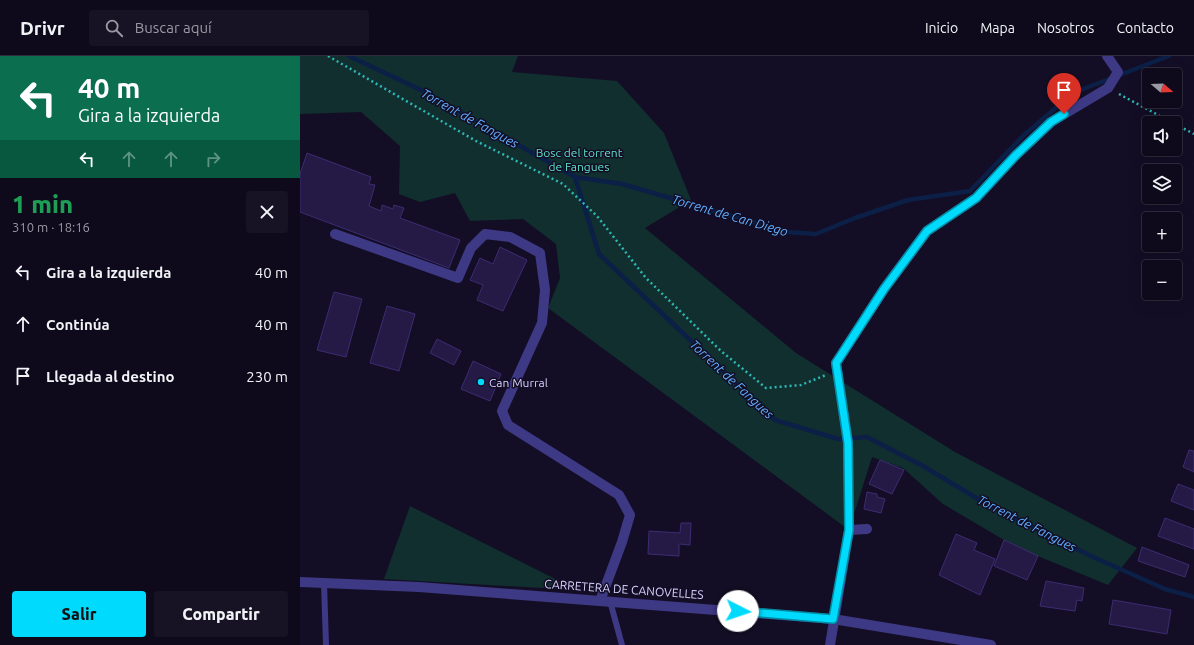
<!DOCTYPE html>
<html lang="es">
<meta charset="utf-8">
<style>
body{margin:0;font-family:Ubuntu,sans-serif;background:#171325;color:#f1f3f6;height:100vh;display:flex;flex-direction:column;font-size:15px;white-space:nowrap}
*{box-sizing:border-box;margin:0}
p{font-size:13px;color:#9b9aa3}
.icon{flex:none;width:22px;height:22px;fill:none;stroke:currentColor;stroke-width:2;stroke-linecap:round;stroke-linejoin:round}
.map{position:relative;flex:1;overflow:hidden}
.panel{display:flex;flex-direction:column;background:#0e0a1c;width:300px}
.panel>*{flex:none}
.top-card{background:#0b6e4f;color:#fff;overflow:hidden}
.needle{width:26px;rotate:109deg}
.fabs{position:absolute;left:842px;top:12px;display:grid;gap:8px}
.fabs a{display:grid;place-items:center;width:40px;height:40px;border-radius:4px;background:#0e0a1c;box-shadow:0 4px 16px #0002,0 0 0 1px #2e2b3b;font-size:20px}
.pin{position:absolute;display:grid;place-items:center;width:34px;height:34px;color:#fff;margin:-41px -17px;border-radius:50% 50% 50% 0;rotate:-45deg;box-shadow:0 0 4px #0007}
.pin .icon{rotate:45deg}
.me{position:absolute;width:44px;margin:-22px;rotate:94deg;stroke-linejoin:round;filter:drop-shadow(0 0 3px #0008)}
.turn{display:flex;align-items:center;gap:14px;height:84px;padding:0 12px;font-size:18px}
.turn .icon{width:52px;height:52px;stroke-width:2.5}
.turn b{display:block;font-size:28px;line-height:34px}
.lanes{display:flex;align-items:center;height:38px;padding:0 12px;background:#0003;justify-content:center;gap:20px;direction:ltr}
.lanes .off{opacity:.35}
.round{display:grid;place-items:center;flex:none;width:42px;height:42px;border-radius:4px;background:#171325}
.summary{display:flex;align-items:center;justify-content:space-between;height:68px;padding:0 12px}
h1{font-size:24px;font-weight:800;line-height:30px;color:#1e9e55}
.cta{display:flex;gap:8px;margin-top:auto;padding:8px 12px}
.cta a{flex:1;height:46px;border-radius:4px;background:#00dafd;color:#111;font-size:16px;font-weight:800;line-height:46px;text-align:center}
.cta a+a{background:#171325;color:#f1f3f6}
ul{padding:0;list-style:none}
li{display:flex;align-items:center;gap:12px;height:52px;padding:0 12px}
li div{flex:1}
li b{display:block;font-size:15px}
li em{font-style:normal}
header{display:flex;align-items:center;gap:24px;box-sizing:border-box;height:56px;padding:0 20px;background:#0e0a1c;border-bottom:1px solid #2e2b3b}
header strong{font-size:19px}
nav{display:flex;gap:22px;margin-inline-start:auto;font-size:14px}
.search{width:280px;height:36px;background:#171325;display:flex;align-items:center;gap:10px;box-sizing:border-box;padding:0 14px;border-radius:4px;color:#9b9aa3;font-size:15px}
main{display:flex;flex:1;min-height:0}
.map>svg:first-child{display:block}
</style>
<header>
<strong>Drivr</strong>
<div class="search"><svg class="icon" aria-label="search" viewBox="0 0 24 24"><circle cx="10" cy="10" r="6"/><path d="M15 15l6 6"/></svg>Buscar aquí</div>
<nav><a>Inicio</a><a>Mapa</a><a>Nosotros</a><a>Contacto</a></nav>
</header>
<main>
<section class="panel">
<div class="top-card">
<div class="turn"><svg class="icon" aria-label="left" viewBox="0 0 24 24"><path d="M17 20v-9H6M10 6l-5 5 5 5"/></svg><div><b>40 m</b>Gira a la izquierda</div></div>
<div class="lanes"><svg class="icon" aria-label="left" viewBox="0 0 24 24"><path d="M17 20v-9H6M10 6l-5 5 5 5"/></svg><svg class="icon off" aria-label="ahead" viewBox="0 0 24 24"><path d="M12 20V5M6 11l6-6 6 6"/></svg><svg class="icon off" aria-label="ahead" viewBox="0 0 24 24"><path d="M12 20V5M6 11l6-6 6 6"/></svg><svg class="icon off" aria-label="right" viewBox="0 0 24 24"><path d="M7 20v-9h11M14 6l5 5-5 5"/></svg></div>
</div>
<div class="summary"><div><h1>1 min</h1><p>310 m · 18:16</p></div><a class="round"><svg class="icon" aria-label="close" viewBox="0 0 24 24"><path d="M6 6l12 12M18 6L6 18"/></svg></a></div>
<ul>
<li><svg class="icon" aria-label="left" viewBox="0 0 24 24"><path d="M17 20v-9H6M10 6l-5 5 5 5"/></svg><div><b>Gira a la izquierda</b></div><em>40 m</em></li>
<li><svg class="icon" aria-label="ahead" viewBox="0 0 24 24"><path d="M12 20V5M6 11l6-6 6 6"/></svg><div><b>Continúa</b></div><em>40 m</em></li>
<li><svg class="icon" aria-label="arrive" viewBox="0 0 24 24"><path d="M6 21V4h12l-3 4 3 4H6"/></svg><div><b>Llegada al destino</b></div><em>230 m</em></li>
</ul>
<div class="cta"><a>Salir</a><a>Compartir</a></div>
</section>
<div class="map">
<svg width="894" height="589" viewBox="0 0 894 589">
<rect width="100%" height="100%" fill="#130e25"/>
<g fill="#112f2f">
<path d="M 0,0 L 218,0 L 212,16 L 317,25 L 364,77 L 391,144 L 345,172 L 496,297 L 655,396 L 837,492 L 808,529 L 716,491 L 643,448 L 603,412 L 572,401 L 549,474 L 248,252 L 260,222 L 256,188 L 223,163 L 170,165 L 155,137 L 120,146 L 99,138 L 100,90 L 61,56 L 0,58 Z"/>
<path d="M 110,450 L 277,534 L 84,523 Z"/>
</g>
<g fill="none" stroke-linecap="round" stroke-linejoin="round">
<g stroke="#0b1f47" stroke-width="4.5">
<path d="M 49,0 L 123,35 L 275,121 L 299,198 L 475,364 L 538,383 L 567,381 L 623,410 L 683,446 L 791,500 L 865,533 L 894,541"/>
<path d="M 275,121 L 322,128 L 487,176 L 516,178 L 555,162 L 608,144 L 670,135 L 723,80 L 773,37 L 869,0"/>
</g>
</g>
<g fill="#251a46" stroke="#3c2c72">
<path d="M 7,97 L 71,121 L 69,128 L 75,129 L 69,150 L 81,155 L 82,149 L 93,153 L 94,149 L 104,152 L 100,162 L 160,184 L 149,212 L 0,156 L 0,118 Z"/>
<path d="M 200,191 L 227,204 L 203,255 L 177,244 L 183,229 L 170,224 L 180,202 L 193,208 Z"/>
<path d="M 34,236 L 62,243 L 46,301 L 17,294 Z"/>
<path d="M 87,250 L 115,258 L 99,315 L 70,307 Z"/>
<path d="M 137,283 L 161,295 L 154,309 L 130,297 Z"/>
<path d="M 173,305 L 201,318 L 190,345 L 161,333 Z"/>
<path d="M 889,394 L 894,395 L 894,416 L 883,411 Z"/>
<path d="M 580,404 L 604,414 L 592,438 L 569,428 Z"/>
<path d="M 878,428 L 894,434 L 894,454 L 871,445 Z"/>
<path d="M 567,436 L 577,438 L 577,441 L 585,443 L 581,457 L 564,453 Z"/>
<path d="M 865,462 L 894,473 L 894,493 L 858,480 Z"/>
<path d="M 381,467 L 391,467 L 390,489 L 379,488 L 379,500 L 348,498 L 349,475 L 380,477 Z"/>
<path d="M 656,478 L 677,487 L 674,494 L 695,503 L 680,539 L 639,519 Z"/>
<path d="M 704,484 L 738,500 L 727,524 L 694,510 Z"/>
<path d="M 842,491 L 889,509 L 885,521 L 838,505 Z"/>
<path d="M 746,525 L 784,532 L 782,545 L 777,544 L 775,555 L 740,550 Z"/>
<path d="M 813,544 L 871,554 L 867,578 L 809,568 Z"/>
</g>
<g fill="none" stroke-linecap="round" stroke-linejoin="round">
<g stroke="#2db8b5" stroke-width="2.5" stroke-dasharray="2 3" stroke-linecap="butt">
<path d="M 28,0 L 176,85 L 263,128 L 297,160 L 346,222 L 421,295 L 466,332 L 501,329 L 526,319"/>
<path d="M 819,38 L 873,67"/>
<path d="M 875,68 L 894,78"/>
</g>
<g stroke="#3e3984" stroke-width="6">
<path d="M 24,527 L 26,589"/>
<path d="M 310,545 L 322,589"/>
</g>
<g stroke="#3e3984" stroke-width="10">
<path d="M 35,178 L 158,222 L 171,192 L 185,178 L 210,181 L 240,197 L 245,234 L 242,267 L 202,355 L 208,369 L 319,439 L 330,459 L 322,486 L 300,545"/>
<path d="M 549,474 L 548,387 L 536,307 L 584,233 L 627,175 L 676,142 L 716,99 L 751,66 L 808,32 L 818,16 L 807,0"/>
<path d="M 530,589 L 549,474 L 567,473"/>
</g>
<path stroke="#3e3984" stroke-width="10" d="M 0,526 L 119,531 L 533,563 L 691,589"/>
</g>
<g fill="none" stroke-linecap="round" stroke-linejoin="round">
<defs>
<path id="route" d="M 438,555 L 533,563 L 549,474 L 548,387 L 536,307 L 584,233 L 627,175 L 676,142 L 716,99 L 751,66 L 764,58"/>
</defs>
<use href="#route" stroke="#008ea4" stroke-width="10"/>
<use href="#route" stroke="#00dafd" stroke-width="7"/>
</g>
<circle fill="#00dafd" stroke="#130e25" stroke-width="1.5" cx="181" cy="326" r="4"/>
<g text-anchor="middle" dominant-baseline="central" stroke-width="3" stroke-linejoin="round" paint-order="stroke">
<g font-size="12" fill="#5ce1c5" stroke="#130e25">
<text x="279" y="96">Bosc del torrent<tspan x="279" dy="14">de Fangues</tspan></text>
</g>
<g font-size="12" fill="#d9d2ff" stroke="#130e25" text-anchor="start">
<text x="189" y="326">Can Murral</text>
</g>
<g font-size="12" fill="#d9d2ff" stroke="#130e25">
<text transform="translate(324 533) rotate(4)">CARRETERA DE CANOVELLES</text>
</g>
<g font-size="13" font-style="italic" fill="#60afff" stroke="#130e25">
<text transform="translate(170 62) rotate(29)">Torrent de Fangues</text>
<text transform="translate(430 159) rotate(16)">Torrent de Can Diego</text>
<text transform="translate(432 323) rotate(43)">Torrent de Fangues</text>
<text transform="translate(727 467) rotate(27)">Torrent de Fangues</text>
</g>
</g>
</svg>
<div class="fabs">
<a><svg class="needle" viewBox="-14 -14 28 28"><path d="M0-13l5 13h-10z" fill="#e53935"/><path d="M0 13l5-13h-10z" fill="#9b9aa3"/></svg></a>
<a><svg class="icon" aria-label="sound" viewBox="0 0 24 24"><path d="M4 9h4l5-4v14l-5-4H4zM17 9q2 3 0 6"/></svg></a>
<a><svg class="icon" aria-label="layers" viewBox="0 0 24 24"><path d="M12 4l9 5-9 5-9-5zM3 14l9 5 9-5"/></svg></a>
<a>+</a>
<a>−</a>
</div>
<div class="pin" style="left:764px;top:58px;background:#d93025"><svg class="icon" aria-label="arrive" viewBox="0 0 24 24"><path d="M6 21V4h12l-3 4 3 4H6"/></svg></div>
<svg class="me" style="left:438px;top:555px" viewBox="-20 -20 40 40"><circle r="19" fill="#fff"/><path d="M0-13L10 11 0 6-10 11z" fill="#00dafd"/></svg>
</div>
</main>
